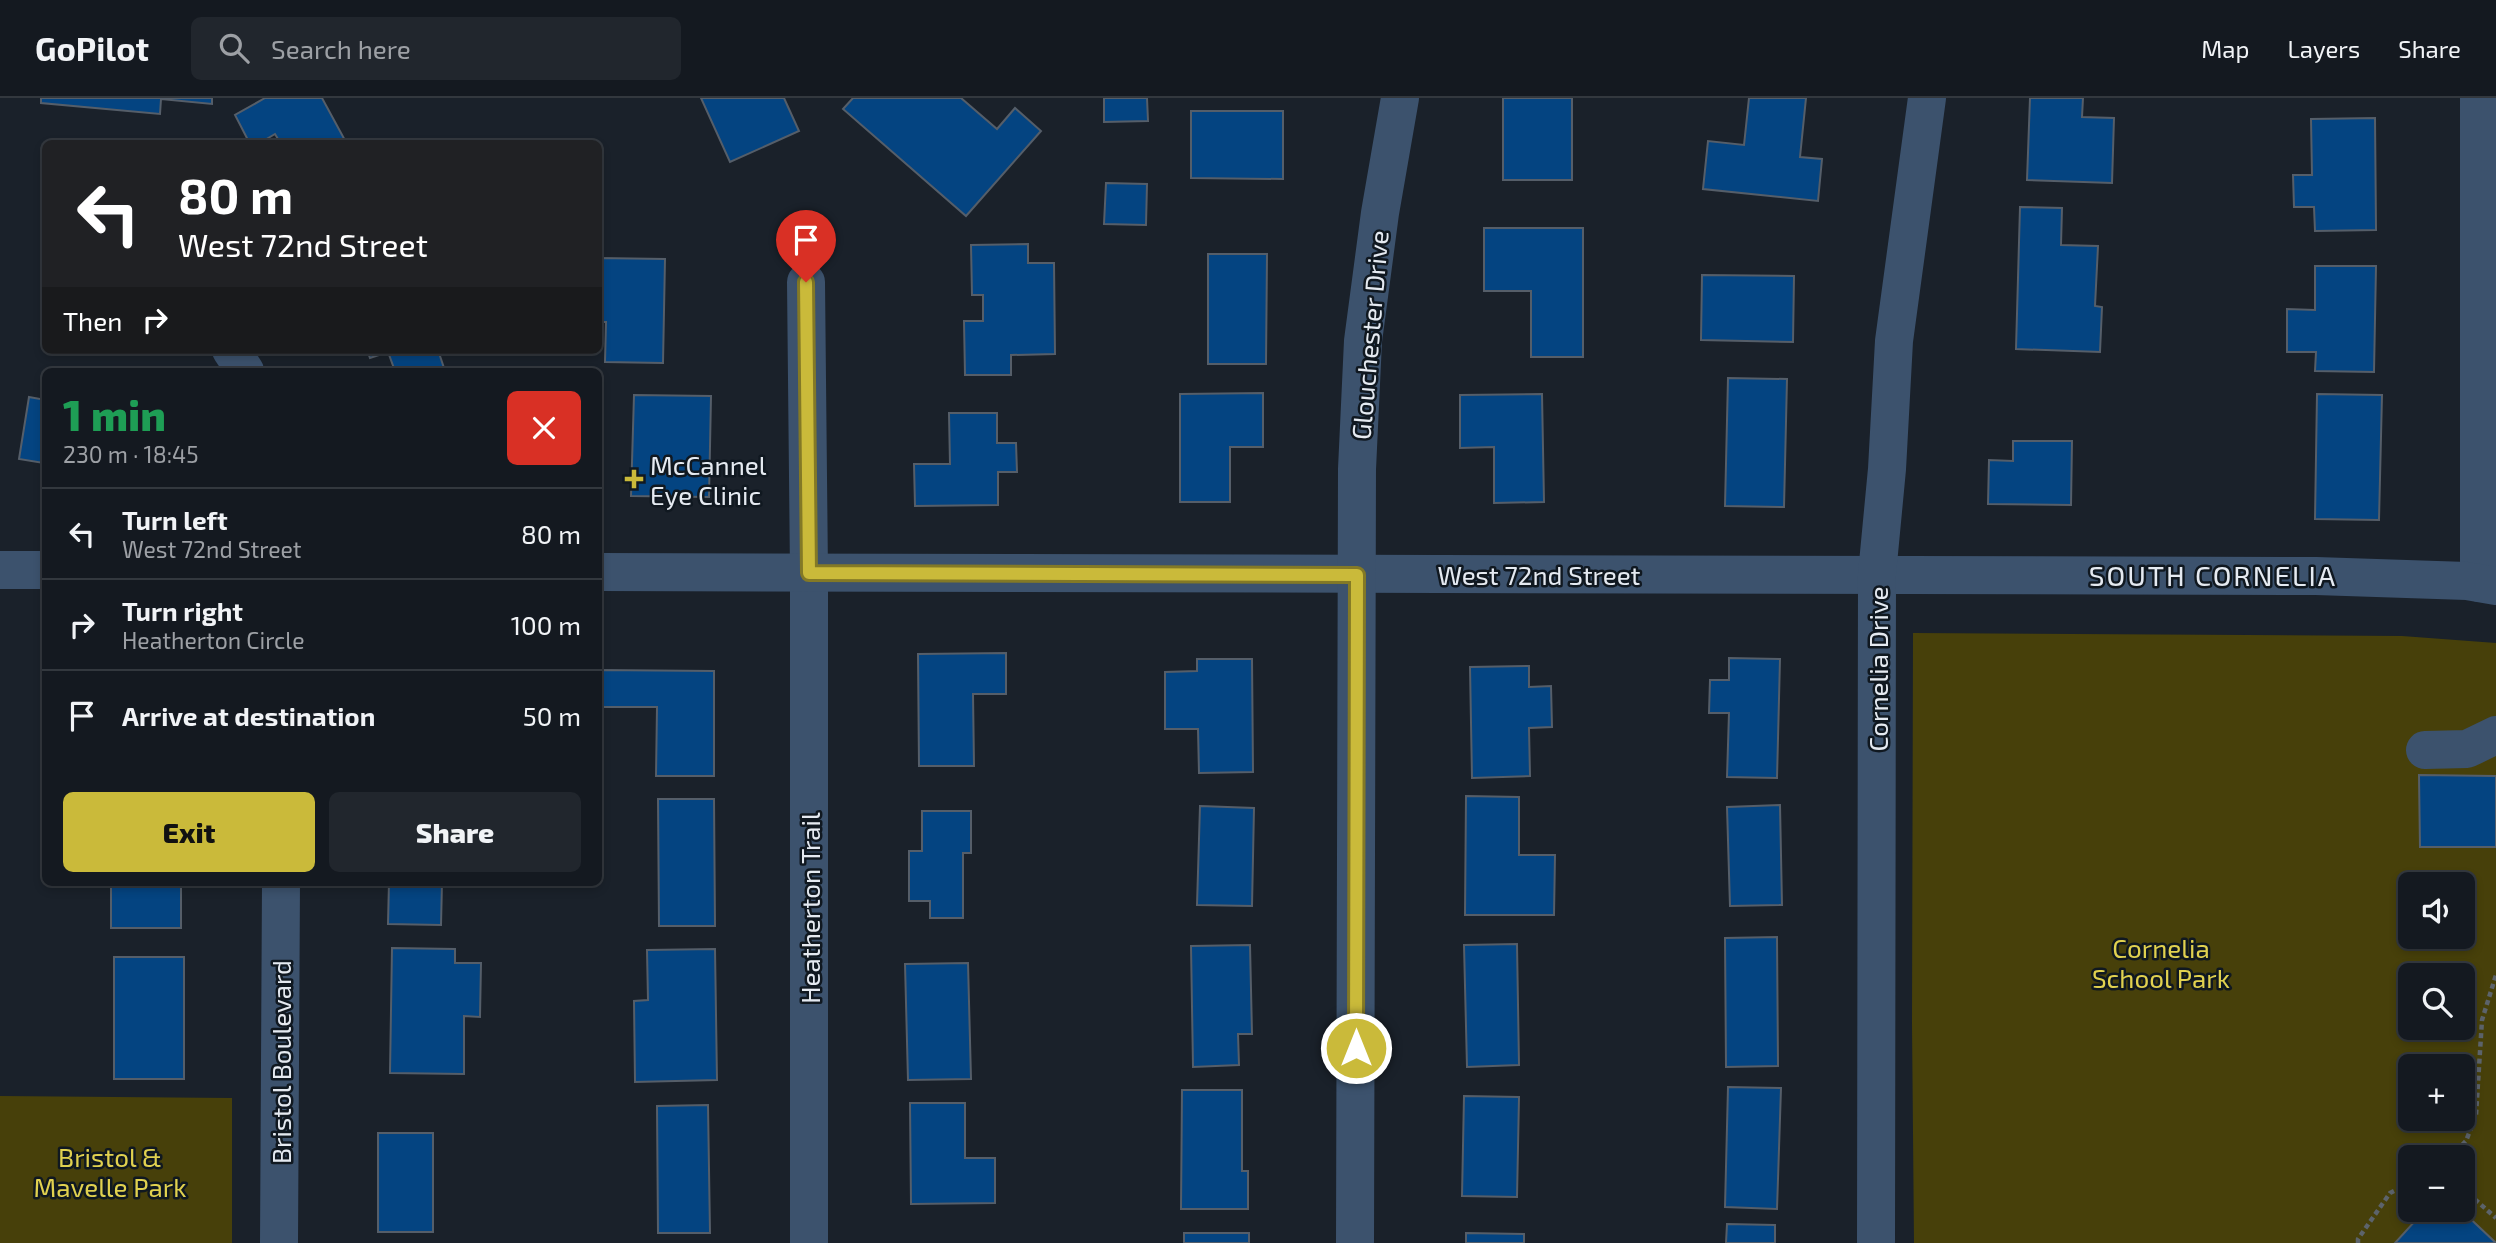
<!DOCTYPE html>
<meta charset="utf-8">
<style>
body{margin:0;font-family:"Exo 2",sans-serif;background:#21262d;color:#f1f3f6;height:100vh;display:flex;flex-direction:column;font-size:26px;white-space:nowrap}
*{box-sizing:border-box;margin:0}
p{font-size:23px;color:#9da0a5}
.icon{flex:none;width:38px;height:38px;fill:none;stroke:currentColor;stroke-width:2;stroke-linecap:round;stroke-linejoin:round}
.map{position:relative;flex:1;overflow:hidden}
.side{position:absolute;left:42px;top:270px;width:560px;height:518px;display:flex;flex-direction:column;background:#141920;border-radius:10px;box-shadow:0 4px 10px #0003,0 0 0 2px #33383e}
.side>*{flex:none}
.hud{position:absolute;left:42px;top:42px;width:560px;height:214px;border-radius:10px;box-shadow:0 4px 10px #0003,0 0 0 2px #33383e;background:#202124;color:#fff;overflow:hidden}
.tools{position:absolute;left:2398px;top:774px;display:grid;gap:14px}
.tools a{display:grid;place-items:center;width:77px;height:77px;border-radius:10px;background:#141920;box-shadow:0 4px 10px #0003,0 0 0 2px #33383e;font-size:35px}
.pin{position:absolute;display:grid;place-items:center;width:60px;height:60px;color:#fff;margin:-72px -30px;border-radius:50% 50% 50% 0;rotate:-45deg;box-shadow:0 0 7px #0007}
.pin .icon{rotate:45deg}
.me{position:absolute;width:77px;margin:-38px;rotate:0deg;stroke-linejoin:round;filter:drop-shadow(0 0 5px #0008)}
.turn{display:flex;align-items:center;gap:24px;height:147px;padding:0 21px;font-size:32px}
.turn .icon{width:91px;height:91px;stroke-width:2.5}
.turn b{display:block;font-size:49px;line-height:60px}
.then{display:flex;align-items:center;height:66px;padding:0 21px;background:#0003;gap:14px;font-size:26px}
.round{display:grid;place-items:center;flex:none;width:74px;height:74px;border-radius:10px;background:#21262d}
.head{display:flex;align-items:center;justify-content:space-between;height:119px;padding:0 21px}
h1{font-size:42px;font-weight:800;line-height:52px;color:#1e9e55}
.button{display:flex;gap:14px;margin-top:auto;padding:14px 21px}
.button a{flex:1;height:80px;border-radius:10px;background:#caba3a;color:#111;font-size:28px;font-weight:800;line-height:80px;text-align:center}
.button a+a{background:#21262d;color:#f1f3f6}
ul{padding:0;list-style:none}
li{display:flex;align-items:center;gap:21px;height:91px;padding:0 21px;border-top:2px solid #33383e}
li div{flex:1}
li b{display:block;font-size:26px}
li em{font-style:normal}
header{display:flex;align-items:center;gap:42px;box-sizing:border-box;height:98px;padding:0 35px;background:#141920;border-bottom:2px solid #33383e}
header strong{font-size:33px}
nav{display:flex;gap:38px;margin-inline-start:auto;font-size:24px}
.search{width:490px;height:63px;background:#21262d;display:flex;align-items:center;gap:18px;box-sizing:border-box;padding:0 24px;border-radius:10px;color:#9da0a5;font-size:26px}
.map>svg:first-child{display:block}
</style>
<header>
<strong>GoPilot</strong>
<div class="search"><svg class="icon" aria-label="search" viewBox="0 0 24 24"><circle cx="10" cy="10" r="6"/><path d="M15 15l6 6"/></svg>Search here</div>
<nav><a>Map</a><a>Layers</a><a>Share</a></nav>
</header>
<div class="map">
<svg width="2496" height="1145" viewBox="0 0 2496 1145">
<rect width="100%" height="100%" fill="#1a212a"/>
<g fill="#47400a" fill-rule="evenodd">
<path d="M 1913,535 L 2402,538 L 2496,545 L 2496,1145 L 1914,1145 L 1912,926 ZM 2410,786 L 2462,786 L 2462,838 L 2410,838 ZM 2410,877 L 2462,877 L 2462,929 L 2410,929 ZM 2410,968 L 2462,968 L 2462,1020 L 2410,1020 ZM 2410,1059 L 2462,1059 L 2462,1111 L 2410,1111 Z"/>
<path d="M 0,998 L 232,1000 L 232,1145 L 0,1145 Z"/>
</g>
<g fill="#044481" stroke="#555e69" stroke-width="2">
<path d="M 41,0 L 212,0 L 212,6 L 161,1 L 160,16 L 41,5 Z"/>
<path d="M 265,0 L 322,0 L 347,46 L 281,46 L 275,36 L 258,46 L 250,46 L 235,17 Z"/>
<path d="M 701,0 L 784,0 L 799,33 L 730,64 Z"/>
<path d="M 853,0 L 961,0 L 997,31 L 1015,10 L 1041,33 L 966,118 L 843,11 Z"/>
<path d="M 1104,0 L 1147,0 L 1148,23 L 1104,24 Z"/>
<rect x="1503" y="0" width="69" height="82"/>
<path d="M 1749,0 L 1806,0 L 1800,59 L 1822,61 L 1818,103 L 1703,91 L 1708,43 L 1744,47 Z"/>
<path d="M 2030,0 L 2083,0 L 2082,19 L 2114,20 L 2112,85 L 2027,82 Z"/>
<path d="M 1191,13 L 1283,13 L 1283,81 L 1191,80 Z"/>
<path d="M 2375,20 L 2376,132 L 2315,133 L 2314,109 L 2294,109 L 2293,77 L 2312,77 L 2311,21 Z"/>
<path d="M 1106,85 L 1147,86 L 1146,127 L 1104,126 Z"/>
<path d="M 2020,109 L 2062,110 L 2061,147 L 2098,148 L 2095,208 L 2102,209 L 2100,254 L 2016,251 Z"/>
<path d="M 1484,130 L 1583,130 L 1583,259 L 1531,259 L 1531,193 L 1484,193 Z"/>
<path d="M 1028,146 L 1028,165 L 1054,165 L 1055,256 L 1011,257 L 1011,277 L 965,277 L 964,223 L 983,223 L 983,197 L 972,197 L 971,147 Z"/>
<path d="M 1208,156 L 1267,156 L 1266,266 L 1208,266 Z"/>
<path d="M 598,160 L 665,161 L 663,265 L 605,264 L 606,224 L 598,224 Z"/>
<path d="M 2315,168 L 2376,168 L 2374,274 L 2315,273 L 2316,254 L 2287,254 L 2287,211 L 2315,212 Z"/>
<path d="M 1702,177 L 1794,178 L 1793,244 L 1701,242 Z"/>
<path d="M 367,252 L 438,252 L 445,273 L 395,273 L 388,254 L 370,260 Z"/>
<path d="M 1728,280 L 1787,281 L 1784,409 L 1725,408 Z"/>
<path d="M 1263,295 L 1263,349 L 1230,349 L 1230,404 L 1180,404 L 1180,296 Z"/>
<path d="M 1542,296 L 1544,404 L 1494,405 L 1494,349 L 1460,350 L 1460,297 Z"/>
<path d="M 2317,296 L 2382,297 L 2379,422 L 2315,421 Z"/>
<path d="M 634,297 L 711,298 L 709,399 L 631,398 Z"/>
<path d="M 29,299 L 46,302 L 46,378 L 42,378 L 44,365 L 19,361 Z"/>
<path d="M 949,315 L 997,315 L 997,345 L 1016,345 L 1017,374 L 998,374 L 998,407 L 915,408 L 914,366 L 950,366 Z"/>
<path d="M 2013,343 L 2072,343 L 2071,407 L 1988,406 L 1989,362 L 2013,363 Z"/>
<path d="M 1006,555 L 1006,596 L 973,596 L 974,668 L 919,668 L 918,556 Z"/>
<path d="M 1729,560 L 1780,561 L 1777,680 L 1727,679 L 1729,615 L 1709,615 L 1710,582 L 1729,582 Z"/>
<path d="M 1197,561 L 1252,561 L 1253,674 L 1199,675 L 1198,631 L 1165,631 L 1165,574 L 1197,573 Z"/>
<path d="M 1529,568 L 1529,589 L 1551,588 L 1552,629 L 1529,630 L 1530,678 L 1472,680 L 1470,569 Z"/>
<path d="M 598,572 L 714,573 L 714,678 L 656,678 L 657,609 L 598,609 Z"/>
<path d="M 2419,677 L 2496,678 L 2496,749 L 2420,749 Z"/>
<path d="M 1466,698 L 1519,699 L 1519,757 L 1555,757 L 1554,817 L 1465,817 Z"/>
<path d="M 658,701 L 714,701 L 715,828 L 659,828 Z"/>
<path d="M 1780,707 L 1782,807 L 1730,808 L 1727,709 Z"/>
<path d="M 1200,708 L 1254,710 L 1252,808 L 1197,807 Z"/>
<path d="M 922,713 L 971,713 L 971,755 L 963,755 L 963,820 L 930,820 L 930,803 L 909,803 L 909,753 L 922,753 Z"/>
<rect x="111" y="784" width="70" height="46"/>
<path d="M 389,784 L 442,784 L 441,827 L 388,826 Z"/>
<path d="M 1777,839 L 1778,968 L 1726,969 L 1725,840 Z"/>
<path d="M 1517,846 L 1519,967 L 1467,969 L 1464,847 Z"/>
<path d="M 1250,847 L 1252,936 L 1238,936 L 1239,967 L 1193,969 L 1191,848 Z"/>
<path d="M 392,850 L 455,851 L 455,865 L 481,865 L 480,919 L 464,918 L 464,976 L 390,975 Z"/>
<path d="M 715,851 L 717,982 L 635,984 L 634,903 L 648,902 L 647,852 Z"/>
<rect x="114" y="859" width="70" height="122"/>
<path d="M 968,865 L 971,981 L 908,982 L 905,866 Z"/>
<path d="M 1728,989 L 1781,990 L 1777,1111 L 1725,1109 Z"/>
<path d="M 1182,992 L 1242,992 L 1242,1073 L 1248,1073 L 1248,1111 L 1181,1111 Z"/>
<path d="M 1464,998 L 1519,999 L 1517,1099 L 1462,1098 Z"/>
<path d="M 910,1005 L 965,1005 L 965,1060 L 995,1060 L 995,1105 L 911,1106 Z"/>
<path d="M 708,1007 L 710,1135 L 658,1135 L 657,1008 Z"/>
<rect x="378" y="1035" width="55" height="99"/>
<path d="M 2426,1111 L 2460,1111 L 2496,1145 L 2395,1145 Z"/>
<path d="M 1727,1126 L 1775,1127 L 1775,1145 L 1726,1145 Z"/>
<rect x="1184" y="1135" width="65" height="10"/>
<path d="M 1466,1135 L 1524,1136 L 1524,1145 L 1466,1145 Z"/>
</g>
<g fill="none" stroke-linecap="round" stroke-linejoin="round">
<g stroke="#5c636b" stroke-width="4.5" stroke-dasharray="5 3.5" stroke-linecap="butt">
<path d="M 2450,1059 L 2466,1043 L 2476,1017 L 2482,922 L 2496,877"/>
<path d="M 2462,1090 L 2496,1120"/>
<path d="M 2358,1145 L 2358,1141 L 2390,1095 L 2410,1085"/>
</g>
<g stroke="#3c526d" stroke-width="38">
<path d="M 2479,0 L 2479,485"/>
<path d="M 806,184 L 809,475 L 809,1145"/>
<path d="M 231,252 L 245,273"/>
<path d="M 0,472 L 46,472"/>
<path d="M 598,474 L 2316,478 L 2467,483 L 2496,488"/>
<path d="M 2425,652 L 2467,651 L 2496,637"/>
<path d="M 279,1145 L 281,784"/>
<path d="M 1355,1145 L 1357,371 L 1363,243 L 1380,115 L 1400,0"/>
<path d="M 1876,1145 L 1877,476 L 1887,371 L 1894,243 L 1927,0"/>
</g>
</g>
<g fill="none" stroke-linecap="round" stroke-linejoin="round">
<defs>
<path id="route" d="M 806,184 L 809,475 L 1357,477 L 1356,950"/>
</defs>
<use href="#route" stroke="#837926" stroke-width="18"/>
<use href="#route" stroke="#caba3a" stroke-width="12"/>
</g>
<path fill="#caba3a" stroke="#101820" stroke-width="2.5" d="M630.5 370.5h7v7h7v7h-7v7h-7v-7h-7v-7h7z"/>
<g text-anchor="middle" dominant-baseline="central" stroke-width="5" stroke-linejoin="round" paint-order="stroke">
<g font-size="26" fill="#e5eaf1" stroke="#101820">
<text transform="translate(1369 237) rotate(-85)">Glouchester Drive</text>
<text x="1539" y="476">West 72nd Street</text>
<text transform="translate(1877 571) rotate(-90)">Cornelia Drive</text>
<text transform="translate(809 810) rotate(-90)">Heatherton Trail</text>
<text transform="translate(280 964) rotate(-90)">Bristol Boulevard</text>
</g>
<g font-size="26" fill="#e5eaf1" stroke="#101820" text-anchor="start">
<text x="650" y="366">McCannel<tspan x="650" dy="30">Eye Clinic</tspan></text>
</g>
<g font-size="26" fill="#e1d14f" stroke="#101820">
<text x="2161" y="849">Cornelia<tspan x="2161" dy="30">School Park</tspan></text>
<text x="110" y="1058">Bristol &amp;<tspan x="110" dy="30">Mavelle Park</tspan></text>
</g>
<g font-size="28" letter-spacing="2" fill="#e5eaf1" stroke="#101820">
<text x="2213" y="477">SOUTH CORNELIA</text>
</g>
</g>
</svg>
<div class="tools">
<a><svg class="icon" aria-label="sound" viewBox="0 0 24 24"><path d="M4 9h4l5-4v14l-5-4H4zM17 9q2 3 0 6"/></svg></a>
<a><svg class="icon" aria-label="search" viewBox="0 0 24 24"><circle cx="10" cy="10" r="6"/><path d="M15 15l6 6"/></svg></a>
<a>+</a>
<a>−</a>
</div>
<div class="pin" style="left:806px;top:184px;background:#d93025"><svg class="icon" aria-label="arrive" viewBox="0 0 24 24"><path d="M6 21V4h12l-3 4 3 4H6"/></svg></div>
<svg class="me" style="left:1356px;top:950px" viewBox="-20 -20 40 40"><circle r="17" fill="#caba3a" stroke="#fff" stroke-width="3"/><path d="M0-11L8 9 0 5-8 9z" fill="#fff"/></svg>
<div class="hud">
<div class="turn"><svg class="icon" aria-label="left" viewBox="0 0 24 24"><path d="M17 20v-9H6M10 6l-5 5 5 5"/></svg><div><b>80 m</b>West 72nd Street</div></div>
<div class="then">Then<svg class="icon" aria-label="right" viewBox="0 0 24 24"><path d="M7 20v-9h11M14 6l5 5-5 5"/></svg></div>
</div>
<section class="side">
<div class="head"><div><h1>1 min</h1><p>230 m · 18:45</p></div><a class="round" style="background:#d93025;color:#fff"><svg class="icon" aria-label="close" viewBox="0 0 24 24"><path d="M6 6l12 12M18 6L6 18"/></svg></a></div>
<ul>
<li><svg class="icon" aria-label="left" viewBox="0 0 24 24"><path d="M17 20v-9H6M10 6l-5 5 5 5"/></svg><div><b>Turn left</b><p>West 72nd Street</p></div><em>80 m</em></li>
<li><svg class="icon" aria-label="right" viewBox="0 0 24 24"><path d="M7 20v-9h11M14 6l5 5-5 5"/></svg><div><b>Turn right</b><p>Heatherton Circle</p></div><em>100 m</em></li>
<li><svg class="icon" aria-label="arrive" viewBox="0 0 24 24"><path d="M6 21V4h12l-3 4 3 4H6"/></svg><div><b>Arrive at destination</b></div><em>50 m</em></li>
</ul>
<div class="button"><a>Exit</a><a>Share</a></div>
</section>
</div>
